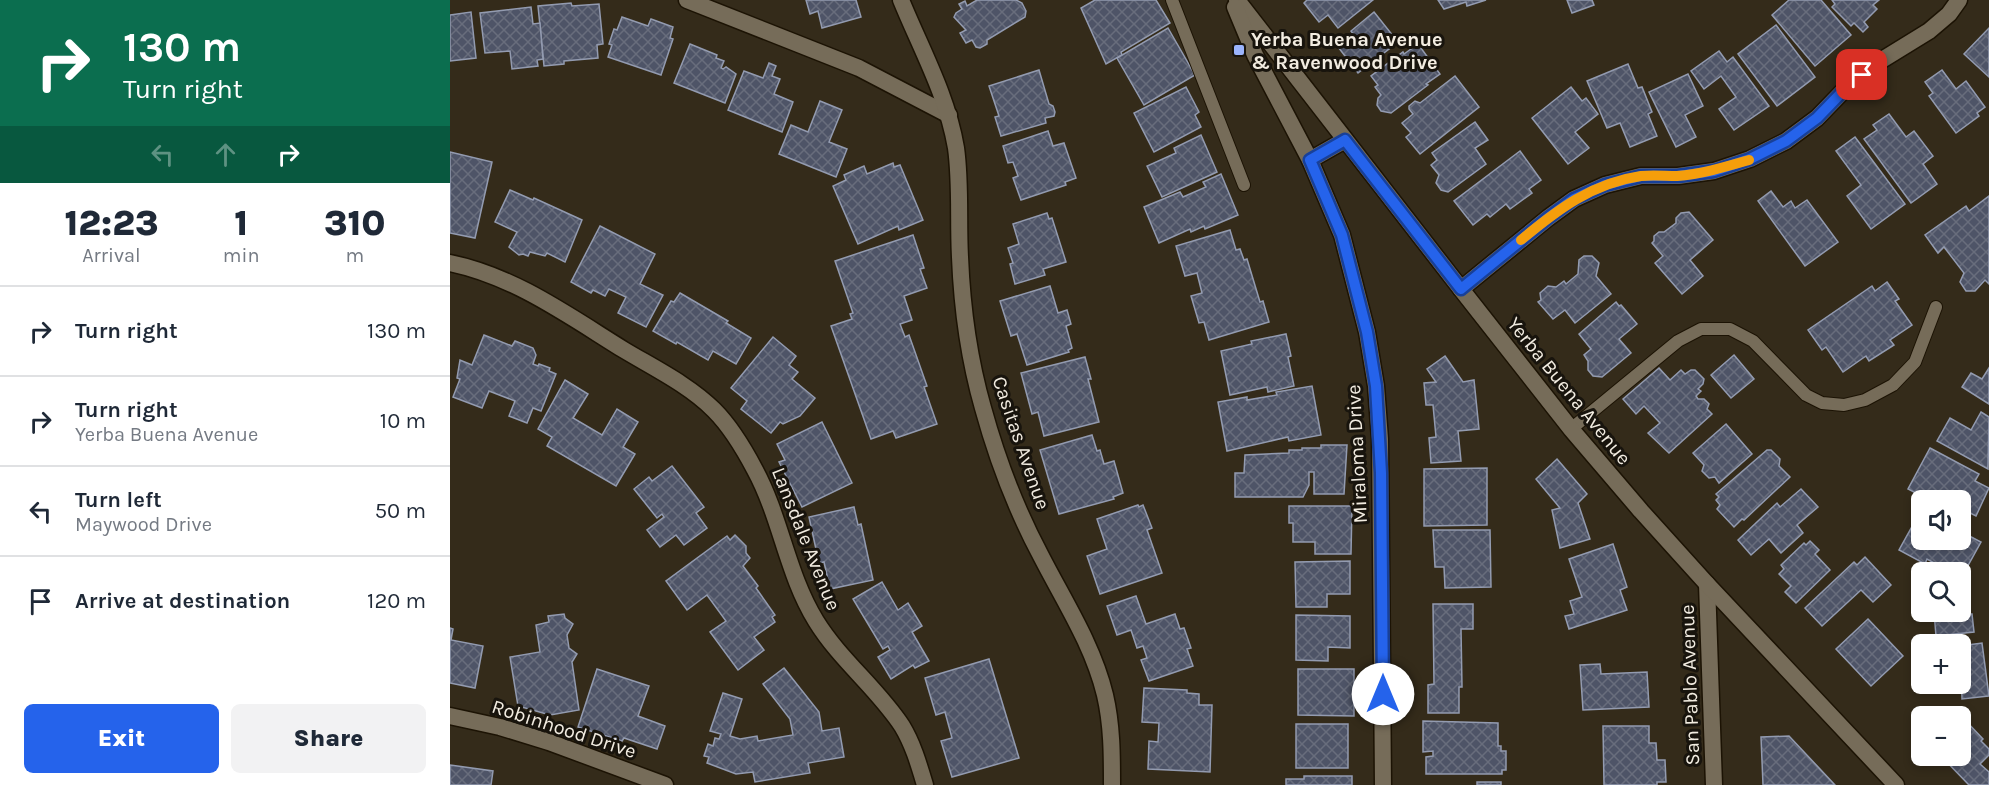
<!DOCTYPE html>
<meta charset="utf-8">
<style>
body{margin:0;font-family:Karla,sans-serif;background:#f2f2f3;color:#1f2937;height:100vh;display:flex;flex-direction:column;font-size:22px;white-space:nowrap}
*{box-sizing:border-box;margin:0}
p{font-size:20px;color:#747a83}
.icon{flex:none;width:33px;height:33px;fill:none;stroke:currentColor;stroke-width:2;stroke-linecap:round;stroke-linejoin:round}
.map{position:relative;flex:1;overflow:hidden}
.side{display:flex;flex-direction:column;background:#fff;width:450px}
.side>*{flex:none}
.hud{background:#0b6e4f;color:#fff;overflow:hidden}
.tools{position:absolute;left:1461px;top:490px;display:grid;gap:12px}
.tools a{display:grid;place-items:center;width:60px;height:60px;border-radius:9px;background:#fff;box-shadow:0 3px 9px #0003;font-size:30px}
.pin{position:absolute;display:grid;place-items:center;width:51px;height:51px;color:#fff;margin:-26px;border-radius:12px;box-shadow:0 3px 9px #0006}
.me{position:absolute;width:66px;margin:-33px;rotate:0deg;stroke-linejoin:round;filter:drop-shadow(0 0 4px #0008)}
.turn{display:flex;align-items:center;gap:21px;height:126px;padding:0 24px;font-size:27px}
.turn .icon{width:78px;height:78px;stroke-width:2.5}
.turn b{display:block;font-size:42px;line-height:51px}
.lanes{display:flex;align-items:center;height:57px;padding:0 24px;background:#0003;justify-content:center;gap:30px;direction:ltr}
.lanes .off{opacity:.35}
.eta{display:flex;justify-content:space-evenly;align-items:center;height:102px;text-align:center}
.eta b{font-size:36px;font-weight:800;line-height:42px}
.action{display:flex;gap:12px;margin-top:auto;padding:12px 24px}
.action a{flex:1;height:69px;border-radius:9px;background:#2563eb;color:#fff;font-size:24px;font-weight:800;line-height:69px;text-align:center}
.action a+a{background:#f2f2f3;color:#1f2937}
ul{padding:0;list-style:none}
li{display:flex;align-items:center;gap:18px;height:90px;padding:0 24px;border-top:2px solid #e0e1e3}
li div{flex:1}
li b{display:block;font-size:22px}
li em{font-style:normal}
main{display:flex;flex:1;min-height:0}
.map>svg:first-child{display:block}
</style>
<main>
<section class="side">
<div class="hud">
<div class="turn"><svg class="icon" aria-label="right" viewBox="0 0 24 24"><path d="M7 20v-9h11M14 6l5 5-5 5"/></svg><div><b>130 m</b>Turn right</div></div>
<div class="lanes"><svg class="icon off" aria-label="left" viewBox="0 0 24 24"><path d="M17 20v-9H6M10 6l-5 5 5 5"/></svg><svg class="icon off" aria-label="ahead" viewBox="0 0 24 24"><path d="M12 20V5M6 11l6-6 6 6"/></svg><svg class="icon" aria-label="right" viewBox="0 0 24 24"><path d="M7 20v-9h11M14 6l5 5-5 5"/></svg></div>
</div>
<div class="eta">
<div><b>12:23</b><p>Arrival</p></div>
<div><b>1</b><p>min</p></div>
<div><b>310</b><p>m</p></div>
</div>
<ul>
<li><svg class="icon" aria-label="right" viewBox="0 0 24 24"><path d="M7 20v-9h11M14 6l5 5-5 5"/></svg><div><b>Turn right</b></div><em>130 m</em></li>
<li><svg class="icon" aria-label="right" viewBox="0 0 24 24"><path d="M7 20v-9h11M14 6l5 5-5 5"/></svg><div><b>Turn right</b><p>Yerba Buena Avenue</p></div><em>10 m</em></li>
<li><svg class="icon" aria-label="left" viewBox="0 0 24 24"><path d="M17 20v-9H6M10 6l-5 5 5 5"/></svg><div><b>Turn left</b><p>Maywood Drive</p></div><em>50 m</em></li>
<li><svg class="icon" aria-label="arrive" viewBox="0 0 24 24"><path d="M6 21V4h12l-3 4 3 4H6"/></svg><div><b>Arrive at destination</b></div><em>120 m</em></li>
</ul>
<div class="action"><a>Exit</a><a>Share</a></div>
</section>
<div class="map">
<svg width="1539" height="785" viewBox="0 0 1539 785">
<defs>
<pattern id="building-cross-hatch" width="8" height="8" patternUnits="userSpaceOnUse" patternTransform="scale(1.5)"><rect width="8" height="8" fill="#4e5467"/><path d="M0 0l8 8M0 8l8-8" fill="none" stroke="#686d7c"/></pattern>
</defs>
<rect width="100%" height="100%" fill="#342b1a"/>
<g fill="url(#building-cross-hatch)" stroke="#939bb0" stroke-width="1.5">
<path d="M 356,0 L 406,0 L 411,17 L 372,28 L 368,11 L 360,14 Z"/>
<path d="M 527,0 L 566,0 L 572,3 L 576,11 L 575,17 L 537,40 L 537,44 L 530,48 L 526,47 L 522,40 L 516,43 L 510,33 L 516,30 L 504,17 L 506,13 L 512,9 L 509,4 L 515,1 L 517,6 Z"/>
<path d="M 645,0 L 706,0 L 720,23 L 671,52 L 672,55 L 656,64 L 631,8 Z"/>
<path d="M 923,0 L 888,28 L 878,15 L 869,22 L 854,3 L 857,0 Z"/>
<path d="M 988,0 L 1036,0 L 1017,6 L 1016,2 L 994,9 Z"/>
<path d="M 1117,0 L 1142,0 L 1144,5 L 1122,13 Z"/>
<path d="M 1339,0 L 1371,0 L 1401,35 L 1365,66 L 1322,15 Z"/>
<path d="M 1382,0 L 1429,0 L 1423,5 L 1427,9 L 1414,22 L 1418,27 L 1413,32 L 1404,23 L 1401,26 L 1382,7 L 1385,4 Z"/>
<path d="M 121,3 L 122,6 L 149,4 L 153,44 L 147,45 L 148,58 L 114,61 L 114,64 L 94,66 L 88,6 Z"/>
<path d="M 81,7 L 83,24 L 90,23 L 93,59 L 87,60 L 88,66 L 62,69 L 60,51 L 35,53 L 30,13 Z"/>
<path d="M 21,12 L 26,58 L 0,61 L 0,15 Z"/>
<path d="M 924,12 L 948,42 L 908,73 L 888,47 L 904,35 L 901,31 Z"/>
<path d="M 172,17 L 198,26 L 201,19 L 223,27 L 220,38 L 223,39 L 211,75 L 158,57 L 162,45 L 159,44 L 164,29 L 167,30 Z"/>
<path d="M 1326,25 L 1365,77 L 1327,106 L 1288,54 Z"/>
<path d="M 718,28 L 745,75 L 694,105 L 667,58 Z"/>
<path d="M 1539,28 L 1539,77 L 1514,54 Z"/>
<path d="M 240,44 L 267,55 L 266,58 L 274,61 L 271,68 L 273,69 L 276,67 L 286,74 L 275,103 L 224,83 Z"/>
<path d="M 968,44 L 990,74 L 976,84 L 978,85 L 941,113 L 931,111 L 927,105 L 928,98 L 931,95 L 925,87 L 928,85 L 921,76 L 953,52 L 954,54 Z"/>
<path d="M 1269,51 L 1277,62 L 1283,57 L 1319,106 L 1284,130 L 1269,109 L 1286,97 L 1271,76 L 1254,89 L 1241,71 Z"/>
<path d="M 319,63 L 326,66 L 322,76 L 330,79 L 324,94 L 343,102 L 332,132 L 278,110 L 294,71 L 313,78 Z"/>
<path d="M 1178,64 L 1188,88 L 1192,87 L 1202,112 L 1198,114 L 1207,136 L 1180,147 L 1170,123 L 1157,128 L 1137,81 Z"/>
<path d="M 589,70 L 599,104 L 603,106 L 605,112 L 604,116 L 595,118 L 596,123 L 551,136 L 545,117 L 549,116 L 539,86 Z"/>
<path d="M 1492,70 L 1506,89 L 1516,81 L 1535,107 L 1527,113 L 1529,116 L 1506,133 L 1479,96 L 1483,93 L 1475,82 Z"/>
<path d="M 1238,74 L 1253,106 L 1235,115 L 1246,137 L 1226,147 L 1199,92 Z"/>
<path d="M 1005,76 L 1029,107 L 970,154 L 956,137 L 961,133 L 952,123 L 963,114 L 959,109 L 959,106 L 965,101 L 970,103 Z"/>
<path d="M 736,87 L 749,112 L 745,115 L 751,127 L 704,152 L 684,113 Z"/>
<path d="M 1121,87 L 1132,101 L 1136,98 L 1148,114 L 1125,132 L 1139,148 L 1118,164 L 1082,118 Z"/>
<path d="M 370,101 L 392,110 L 379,142 L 397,149 L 386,177 L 329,154 L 341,125 L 358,132 Z"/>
<path d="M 1439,114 L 1456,137 L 1464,131 L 1483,156 L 1473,164 L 1487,184 L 1461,203 L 1414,139 L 1427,130 L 1423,125 Z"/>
<path d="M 1025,122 L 1038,140 L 1025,148 L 1036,164 L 998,192 L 991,190 L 986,183 L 989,175 L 981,165 L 987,160 L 982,153 Z"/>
<path d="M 598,131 L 603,146 L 614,143 L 626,178 L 615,182 L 616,185 L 571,200 L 563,178 L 568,176 L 563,162 L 558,163 L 553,146 Z"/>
<path d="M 751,135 L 767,172 L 712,197 L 697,166 L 726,153 L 724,148 Z"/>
<path d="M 1405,137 L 1455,204 L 1421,229 L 1397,196 L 1411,185 L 1386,151 Z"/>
<path d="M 1070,151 L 1091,180 L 1079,189 L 1082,193 L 1060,209 L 1056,204 L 1040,217 L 1037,214 L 1023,225 L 1004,201 Z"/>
<path d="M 0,152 L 42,162 L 25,238 L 0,233 Z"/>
<path d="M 443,163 L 444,167 L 450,165 L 473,220 L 449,230 L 448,226 L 408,244 L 383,186 L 396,180 L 394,175 L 414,166 L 417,174 Z"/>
<path d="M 771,174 L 788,215 L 755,229 L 754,226 L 741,232 L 740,229 L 709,243 L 694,207 L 730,192 L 733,197 L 756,187 L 753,182 Z"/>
<path d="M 60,190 L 83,200 L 84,198 L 132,220 L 115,262 L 97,253 L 95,256 L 80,252 L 78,256 L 73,254 L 69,255 L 59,247 L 67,232 L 45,222 Z"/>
<path d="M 1321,191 L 1333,207 L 1341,201 L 1345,208 L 1357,200 L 1388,242 L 1355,266 L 1308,201 Z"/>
<path d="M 1539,196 L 1539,284 L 1535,280 L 1525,291 L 1516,291 L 1510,282 L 1514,273 L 1494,247 L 1488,253 L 1475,235 L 1516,206 L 1519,211 Z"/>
<path d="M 1239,212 L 1263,240 L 1240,260 L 1253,276 L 1232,294 L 1205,263 L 1213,256 L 1202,243 L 1204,241 L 1204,236 L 1209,232 L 1214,232 L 1226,223 L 1226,218 L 1231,213 Z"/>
<path d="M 597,213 L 599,219 L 602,218 L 616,262 L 593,269 L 595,275 L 565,284 L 560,264 L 563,263 L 558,248 L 569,244 L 563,224 Z"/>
<path d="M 150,226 L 205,254 L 190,284 L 213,295 L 196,327 L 168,313 L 176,297 L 159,289 L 155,296 L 143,290 L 141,293 L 121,282 Z"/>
<path d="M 780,230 L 786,250 L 790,249 L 794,260 L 797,259 L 810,302 L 813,301 L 819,322 L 759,340 L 754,322 L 749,323 L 741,296 L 752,293 L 747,273 L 735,276 L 726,246 Z"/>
<path d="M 463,235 L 474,268 L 470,269 L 477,288 L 454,296 L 462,320 L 450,324 L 455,337 L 459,335 L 477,386 L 474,387 L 487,424 L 446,438 L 443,431 L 421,439 L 381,326 L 402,319 L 400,314 L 403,313 L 385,261 Z"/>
<path d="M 1134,256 L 1142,256 L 1149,263 L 1146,276 L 1161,294 L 1125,323 L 1115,310 L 1103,319 L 1088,302 L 1091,300 L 1090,293 L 1098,286 L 1106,287 L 1114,281 L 1116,284 L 1128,274 L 1129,260 Z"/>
<path d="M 1437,282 L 1449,299 L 1445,301 L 1462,325 L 1440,340 L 1444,345 L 1419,361 L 1416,356 L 1393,372 L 1376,347 L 1372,350 L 1358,330 L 1422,286 L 1425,291 Z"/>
<path d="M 600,286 L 608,313 L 617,310 L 621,324 L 616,326 L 622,348 L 618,350 L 619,352 L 577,365 L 567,334 L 561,336 L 550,301 Z"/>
<path d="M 230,293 L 278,321 L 276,323 L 301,338 L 286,364 L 263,351 L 258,360 L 227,342 L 226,344 L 203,331 L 221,301 L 224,302 Z"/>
<path d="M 1166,302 L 1169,306 L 1171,305 L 1187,324 L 1169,339 L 1181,353 L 1152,377 L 1143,376 L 1138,370 L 1138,361 L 1134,355 L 1141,349 L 1129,334 Z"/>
<path d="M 836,334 L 841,356 L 838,357 L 844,386 L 818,392 L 817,387 L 780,395 L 771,351 L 802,344 L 801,341 Z"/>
<path d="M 34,335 L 62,346 L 65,341 L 83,348 L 86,355 L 83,364 L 88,366 L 89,364 L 100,368 L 99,371 L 106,374 L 91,411 L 83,408 L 77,423 L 59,416 L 65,401 L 39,391 L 32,408 L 3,397 L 10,379 L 7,378 L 10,360 L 22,365 Z"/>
<path d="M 323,337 L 346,356 L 339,365 L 348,372 L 342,379 L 365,398 L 350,416 L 333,424 L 330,422 L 321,433 L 291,409 L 297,401 L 281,388 Z"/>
<path d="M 1284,355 L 1304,379 L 1281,398 L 1261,375 Z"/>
<path d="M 995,356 L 1013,382 L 1024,380 L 1029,429 L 1008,431 L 1011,461 L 981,463 L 979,438 L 986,437 L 983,405 L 976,405 L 974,383 L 986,382 L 977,369 Z"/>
<path d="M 635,357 L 641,379 L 638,379 L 649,422 L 594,436 L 588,412 L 582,414 L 571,373 Z"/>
<path d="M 1209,368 L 1220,380 L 1231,370 L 1235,374 L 1241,370 L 1245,370 L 1254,379 L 1253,384 L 1248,389 L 1251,391 L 1246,396 L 1248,399 L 1254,399 L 1259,404 L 1257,409 L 1262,414 L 1219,453 L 1198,433 L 1210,423 L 1194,406 L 1186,414 L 1173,399 Z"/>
<path d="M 1539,368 L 1539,404 L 1512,387 L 1521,373 L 1532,379 Z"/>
<path d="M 115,380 L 138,394 L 123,418 L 152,435 L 167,409 L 188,422 L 173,447 L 185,454 L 166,486 L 97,446 L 102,437 L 88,429 Z"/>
<path d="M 862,386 L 871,435 L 839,441 L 838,437 L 777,451 L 768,402 L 797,397 L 797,400 L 827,395 L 826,392 Z"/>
<path d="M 1531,412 L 1539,417 L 1538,469 L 1487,441 L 1500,418 L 1521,430 Z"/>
<path d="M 372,422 L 402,483 L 352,507 L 329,462 L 335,460 L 327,444 Z"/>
<path d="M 1276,424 L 1302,454 L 1269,483 L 1265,477 L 1259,478 L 1252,471 L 1254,465 L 1243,453 Z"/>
<path d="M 642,435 L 647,451 L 650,450 L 654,464 L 664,461 L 673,493 L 663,497 L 664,499 L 609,514 L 590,450 Z"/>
<path d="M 871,445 L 897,445 L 894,494 L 864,494 L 864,472 L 859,472 L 859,485 L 853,497 L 785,497 L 785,473 L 794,473 L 795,455 L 839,453 L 839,450 L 852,450 L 852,448 L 871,448 Z"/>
<path d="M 1480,448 L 1529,474 L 1525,481 L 1539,488 L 1526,516 L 1510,508 L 1510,501 L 1481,501 L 1458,489 Z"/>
<path d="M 1317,450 L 1321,450 L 1330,459 L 1329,466 L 1340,477 L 1294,520 L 1292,519 L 1284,527 L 1267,509 L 1270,505 L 1266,500 L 1269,497 L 1266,494 Z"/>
<path d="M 1107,459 L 1137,494 L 1128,503 L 1140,539 L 1110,548 L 1102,510 L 1110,508 L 1086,479 Z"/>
<path d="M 222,466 L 254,507 L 246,513 L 257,528 L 234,545 L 226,535 L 210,547 L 197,530 L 214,517 L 212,514 L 207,518 L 184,489 L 199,477 L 202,481 Z"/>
<path d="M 1037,468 L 1037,525 L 974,526 L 974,469 Z"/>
<path d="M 1351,489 L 1368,507 L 1347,525 L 1353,533 L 1331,553 L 1319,539 L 1301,555 L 1288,540 L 1327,503 L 1330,507 Z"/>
<path d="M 688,505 L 689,507 L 693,505 L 702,528 L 697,530 L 712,573 L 650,594 L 637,556 L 657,549 L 647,519 Z"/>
<path d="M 839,506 L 902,506 L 901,554 L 865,554 L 865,542 L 843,542 L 843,523 L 839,523 Z"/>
<path d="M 404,507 L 408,525 L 411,524 L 423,580 L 380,589 L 374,562 L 369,563 L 359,517 Z"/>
<path d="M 1469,514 L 1472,515 L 1472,540 L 1510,540 L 1510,531 L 1531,542 L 1515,571 L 1500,563 L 1497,570 L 1477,559 L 1475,564 L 1449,550 Z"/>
<path d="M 983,530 L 1040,530 L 1041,587 L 995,588 L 994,567 L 985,567 Z"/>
<path d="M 285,535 L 296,546 L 296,553 L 300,558 L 293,566 L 308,586 L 306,588 L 325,615 L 322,617 L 325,622 L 304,637 L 314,650 L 288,670 L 260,632 L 276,621 L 257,595 L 237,610 L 216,581 L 277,536 L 280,540 Z"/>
<path d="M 1360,541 L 1369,550 L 1365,554 L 1380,570 L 1346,603 L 1335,592 L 1341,586 L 1329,574 L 1334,569 L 1331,565 L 1354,543 L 1356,545 Z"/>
<path d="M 1163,544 L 1177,587 L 1170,590 L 1177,610 L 1119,629 L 1115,616 L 1124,614 L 1120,601 L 1132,597 L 1119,559 Z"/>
<path d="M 1415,557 L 1441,585 L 1423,602 L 1411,590 L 1372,626 L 1355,608 L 1404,562 L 1407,565 Z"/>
<path d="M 900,561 L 900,594 L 877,594 L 877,607 L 846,607 L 845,562 Z"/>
<path d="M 432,582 L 448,610 L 458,603 L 472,626 L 462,632 L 479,661 L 465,668 L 463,665 L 441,679 L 428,657 L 440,650 L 438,646 L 433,649 L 403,599 Z"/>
<path d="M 1510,586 L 1515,614 L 1522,614 L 1524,632 L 1486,636 L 1484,612 L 1510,612 Z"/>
<path d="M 686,596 L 696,624 L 725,614 L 730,629 L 734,628 L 741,648 L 737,649 L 743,666 L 699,681 L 691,660 L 697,658 L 693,646 L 687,648 L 681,630 L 667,635 L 657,606 Z"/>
<path d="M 983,604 L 1023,604 L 1023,629 L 1011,629 L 1012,687 L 1009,687 L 1009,713 L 978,713 L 978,685 L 984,684 Z"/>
<path d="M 114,614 L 115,618 L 123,624 L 117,635 L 119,648 L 127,654 L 122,662 L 129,710 L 100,715 L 68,706 L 60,657 L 90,652 L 86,625 L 99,622 L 98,616 Z"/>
<path d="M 846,615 L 900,616 L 900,648 L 878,647 L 878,661 L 846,660 Z"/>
<path d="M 1418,619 L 1453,656 L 1421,686 L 1386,649 Z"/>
<path d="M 0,628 L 3,629 L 1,640 L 33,646 L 25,688 L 0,683 Z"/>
<path d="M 1532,643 L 1539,696 L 1512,699 L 1510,646 Z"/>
<path d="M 539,659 L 569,758 L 502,777 L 491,741 L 502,738 L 495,712 L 486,715 L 475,678 Z"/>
<path d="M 1150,664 L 1151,674 L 1197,672 L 1199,707 L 1133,710 L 1130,665 Z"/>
<path d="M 334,668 L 369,712 L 372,731 L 389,728 L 394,757 L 358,763 L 360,773 L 305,782 L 303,772 L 286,774 L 257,763 L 259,757 L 254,756 L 258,744 L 263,746 L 265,738 L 269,739 L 271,734 L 260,731 L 273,693 L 292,699 L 280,736 L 290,739 L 307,736 L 308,741 L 343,735 L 340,719 L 313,684 Z"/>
<path d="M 147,669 L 199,686 L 188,716 L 215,726 L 207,749 L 174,738 L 172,741 L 128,727 Z"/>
<path d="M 848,669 L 904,669 L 904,716 L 848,715 Z"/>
<path d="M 694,688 L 737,690 L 737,693 L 749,694 L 749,705 L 762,705 L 760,772 L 698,769 L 699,741 L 708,742 L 709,723 L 692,722 Z"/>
<path d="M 1515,720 L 1533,739 L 1531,741 L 1539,749 L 1539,755 L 1530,764 L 1539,772 L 1539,785 L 1519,785 L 1491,756 L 1510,756 L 1510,721 Z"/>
<path d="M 973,721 L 1048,723 L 1048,746 L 1051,746 L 1051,751 L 1056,751 L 1056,770 L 1052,770 L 1052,774 L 976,774 L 976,757 L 983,756 L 983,751 L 973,752 Z"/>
<rect x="846" y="724" width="52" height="44"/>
<path d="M 1153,726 L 1199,726 L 1199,743 L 1206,743 L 1207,760 L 1215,760 L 1216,782 L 1207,782 L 1207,785 L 1154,785 Z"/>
<path d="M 1339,736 L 1385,785 L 1313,785 L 1311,737 Z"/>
<path d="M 0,765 L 43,771 L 41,785 L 0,785 Z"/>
<path d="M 854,776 L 902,776 L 902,785 L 836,785 L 836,779 L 854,779 Z"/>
<rect x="1027" y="782" width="24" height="3"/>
</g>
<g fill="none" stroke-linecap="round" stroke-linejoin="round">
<defs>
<g id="service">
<path d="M 722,0 L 794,185"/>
<path d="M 1121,429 L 1228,341 L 1251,329 L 1280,329 L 1303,341 L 1356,395 L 1372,403 L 1394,405 L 1415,400 L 1443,385 L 1465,362 L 1486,307"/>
</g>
<g id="minor">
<path d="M 237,0 L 409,68 L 499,115"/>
<path d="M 451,0 C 471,49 497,95 506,148 C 511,184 508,221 510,257 C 512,307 519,359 533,408 C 547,459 566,509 591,556 C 614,601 643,645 655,695 C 662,725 662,755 662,785"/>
<path d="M 0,263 C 64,276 119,316 174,350 C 204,368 239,385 264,410 C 281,427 294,449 305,470 C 331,518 337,574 366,621 C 390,660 427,688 452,726 C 463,744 469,765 475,785"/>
<path d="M 1011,289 L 1098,218 L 1124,199 L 1155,185 L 1191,176 L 1228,176 L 1264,171 L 1300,159 L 1336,141 L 1367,118 L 1397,87 L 1427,63 L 1479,31 L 1499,14 L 1509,0"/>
<path d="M 1257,584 L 1264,785"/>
<path d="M 0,716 L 50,727 L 99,742 L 215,785"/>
</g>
<g id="tertiary">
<path d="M 787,0 L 1011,289 L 1121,429 L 1191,511 L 1257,584 L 1446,785"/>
<path d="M 785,7 L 805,55 L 860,160 L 892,235 L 917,332 L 926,386 L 930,439 L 933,785"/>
<path d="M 860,160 L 895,140"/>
</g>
</defs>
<use href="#service" stroke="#1c1304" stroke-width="14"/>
<use href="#minor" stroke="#1c1304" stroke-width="19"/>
<use href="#tertiary" stroke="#1c1304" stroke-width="19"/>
<use href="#service" stroke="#766c59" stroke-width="12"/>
<use href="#minor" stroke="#766c59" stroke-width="16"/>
<use href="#tertiary" stroke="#766c59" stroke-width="16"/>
</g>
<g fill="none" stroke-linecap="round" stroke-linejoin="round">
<defs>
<path id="route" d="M 933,694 L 931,473 L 926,386 L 917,332 L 892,235 L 860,160 L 895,140 L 1011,289 L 1098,218 L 1124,199 L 1155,185 L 1191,176 L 1228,176 L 1264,171 L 1300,159 L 1336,141 L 1367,118 L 1397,87 L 1412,75"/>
</defs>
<use href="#route" stroke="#184099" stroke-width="15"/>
<use href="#route" stroke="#2563eb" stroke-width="10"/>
<path stroke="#f59e0b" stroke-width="10" d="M 1071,240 C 1107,210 1142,183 1191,176 C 1203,175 1215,176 1227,176 C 1252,174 1275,167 1299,160"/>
</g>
<rect fill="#9bb4fd" stroke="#18140d" stroke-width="2" x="783" y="44" width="12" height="12" rx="3"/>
<g text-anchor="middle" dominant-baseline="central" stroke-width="6" stroke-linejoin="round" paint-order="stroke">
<g font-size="20" font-weight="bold" fill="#f2ece1" stroke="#18140d" text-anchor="start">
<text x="801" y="39">Yerba Buena Avenue<tspan x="801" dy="23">&amp; Ravenwood Drive</tspan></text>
</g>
<g font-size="20" fill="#f2ece1" stroke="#18140d">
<text transform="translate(1119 391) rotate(51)">Yerba Buena Avenue</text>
<text transform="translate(571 443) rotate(71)">Casitas Avenue</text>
<text transform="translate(907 454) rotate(-93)">Miraloma Drive</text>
<text transform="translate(356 539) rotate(68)">Lansdale Avenue</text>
<text transform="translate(1240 685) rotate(-92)">San Pablo Avenue</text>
<text transform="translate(114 729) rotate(18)">Robinhood Drive</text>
</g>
</g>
</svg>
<div class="tools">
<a><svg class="icon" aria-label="sound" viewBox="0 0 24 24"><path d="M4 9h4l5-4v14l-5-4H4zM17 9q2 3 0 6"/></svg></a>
<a><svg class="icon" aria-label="search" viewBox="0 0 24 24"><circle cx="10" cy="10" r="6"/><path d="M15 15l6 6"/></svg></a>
<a>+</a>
<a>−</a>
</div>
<div class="pin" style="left:1412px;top:75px;background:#d93025"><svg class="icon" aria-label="arrive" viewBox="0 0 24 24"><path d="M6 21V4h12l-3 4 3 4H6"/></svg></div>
<svg class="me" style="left:933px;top:694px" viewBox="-20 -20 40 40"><circle r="19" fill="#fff"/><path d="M0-13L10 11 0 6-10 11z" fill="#2563eb"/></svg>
</div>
</main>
